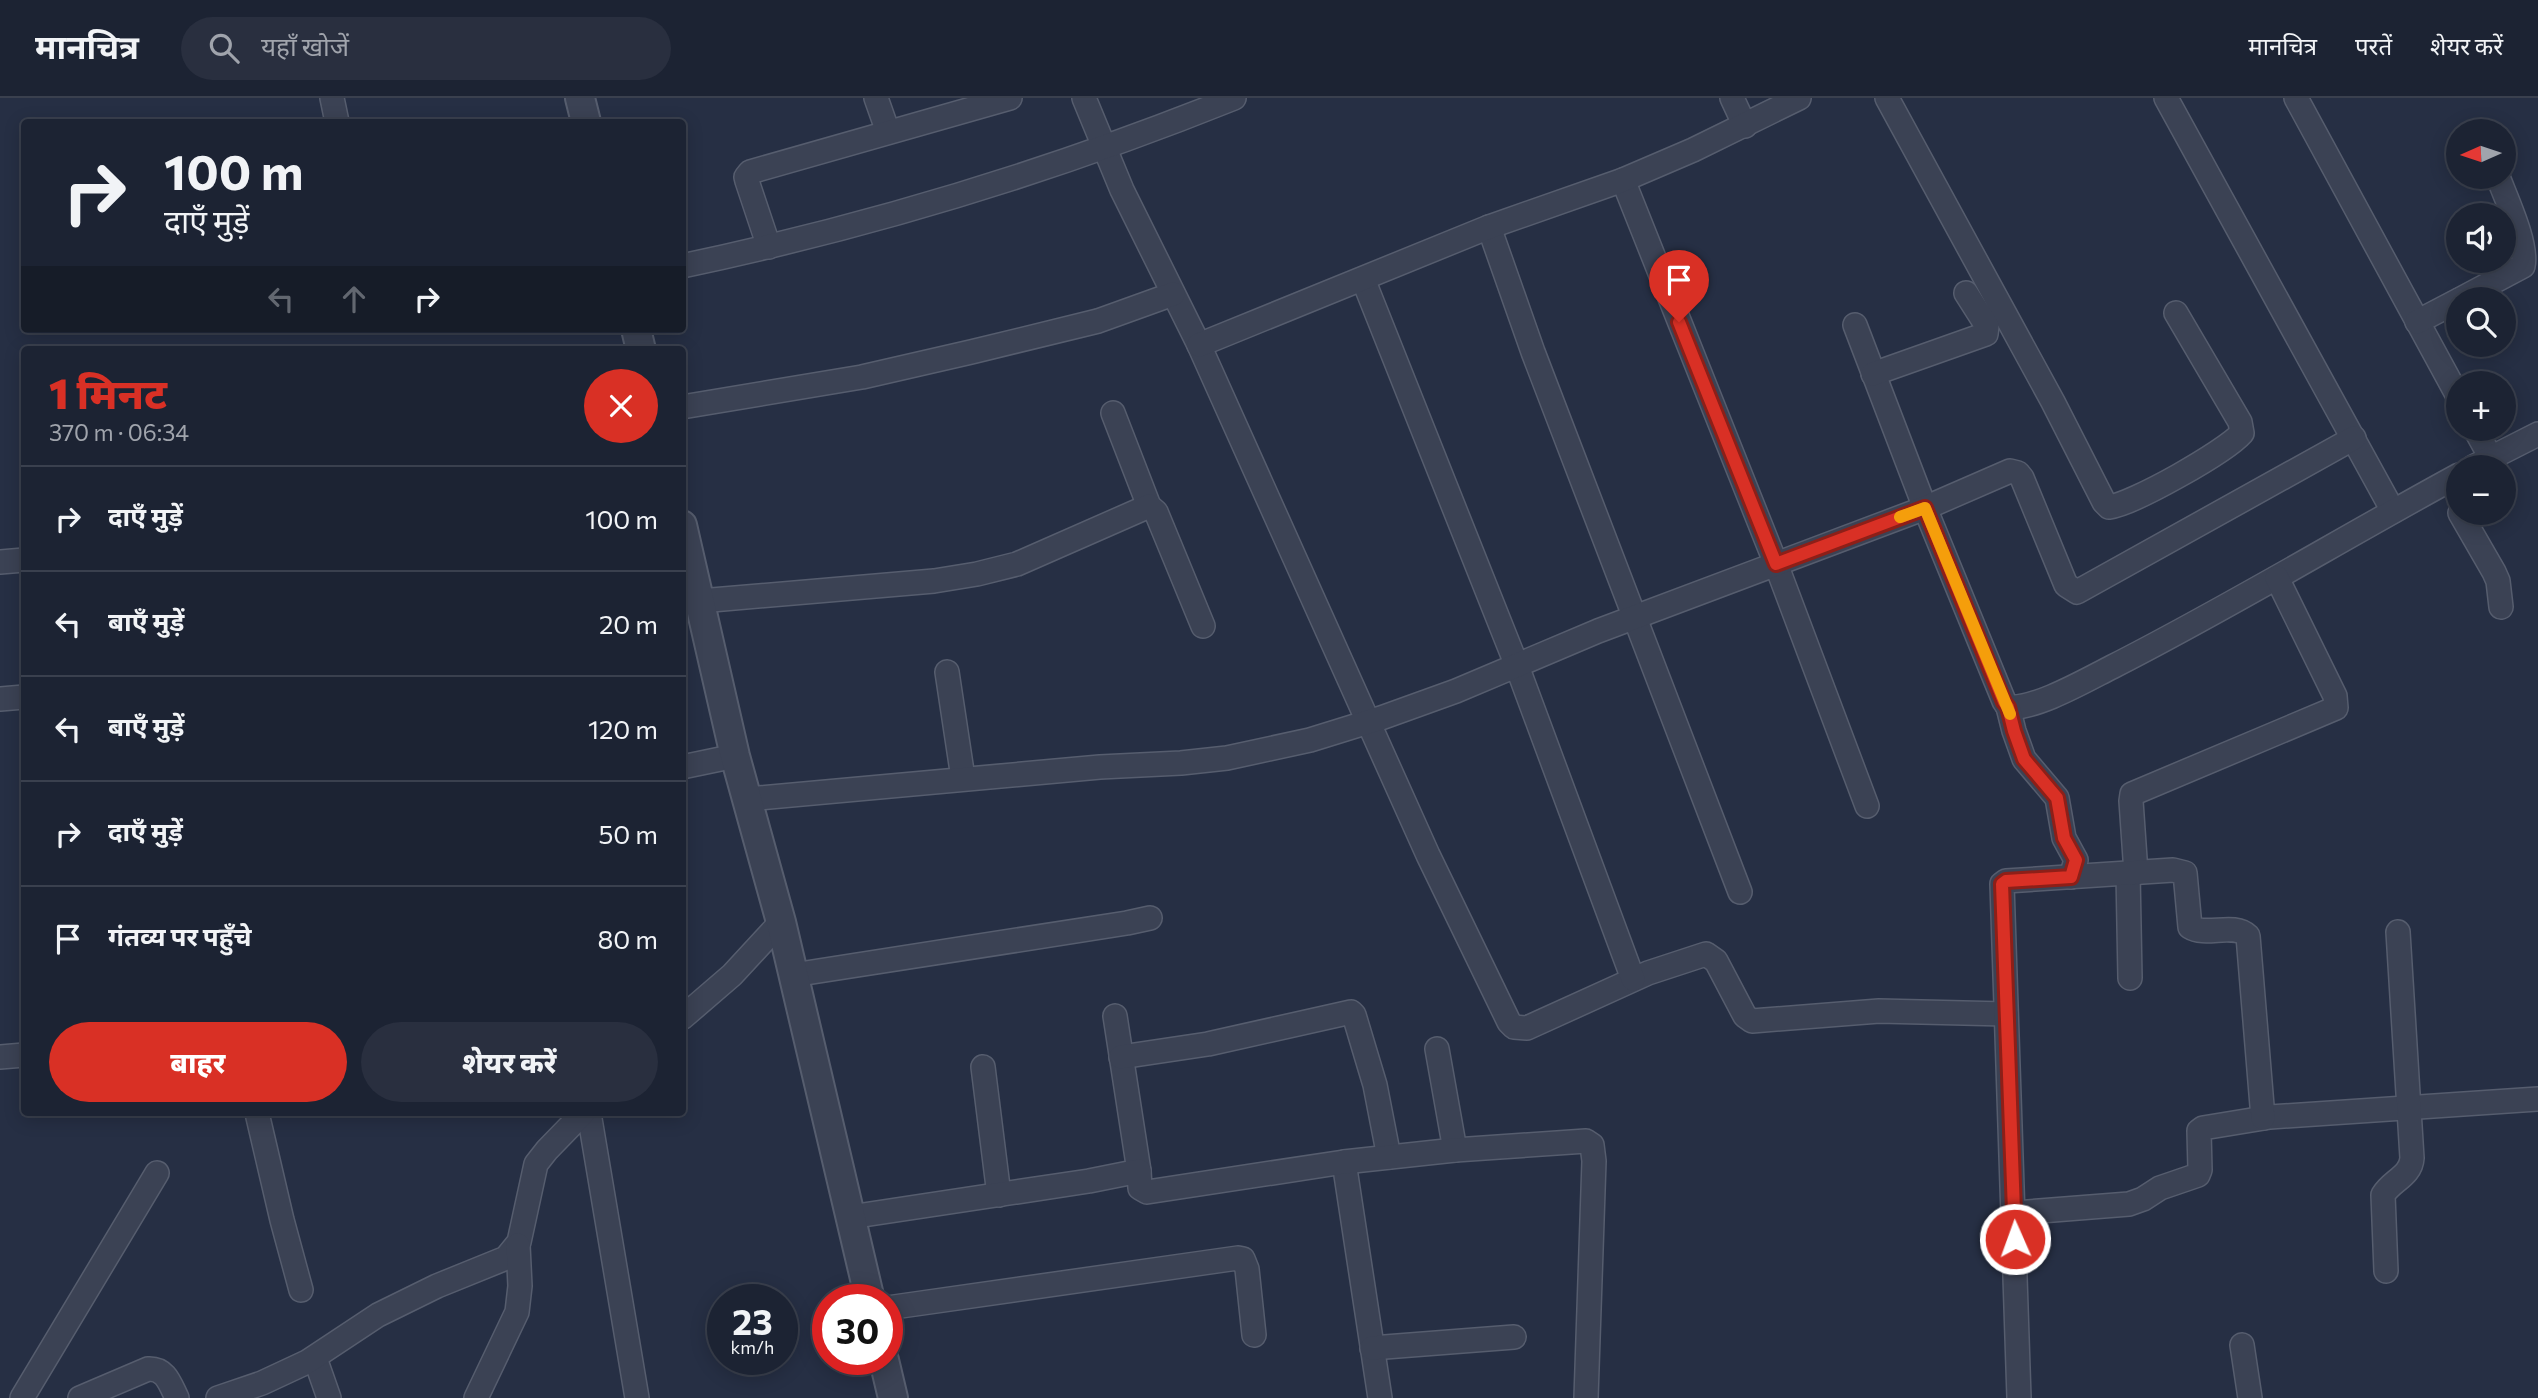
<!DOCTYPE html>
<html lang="hi">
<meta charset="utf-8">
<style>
body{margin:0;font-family:Commissioner,"Noto Sans Devanagari",sans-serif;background:#292f3f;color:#f1f3f6;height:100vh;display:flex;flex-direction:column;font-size:26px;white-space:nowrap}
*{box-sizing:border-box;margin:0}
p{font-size:23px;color:#a0a4ac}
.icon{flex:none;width:38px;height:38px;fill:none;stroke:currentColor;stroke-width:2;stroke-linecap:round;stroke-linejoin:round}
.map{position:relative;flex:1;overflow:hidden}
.details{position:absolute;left:21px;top:248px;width:665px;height:770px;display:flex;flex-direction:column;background:#1c2333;border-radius:7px;box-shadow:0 4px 18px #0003,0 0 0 2px #3a404e}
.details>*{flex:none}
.top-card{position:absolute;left:21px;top:21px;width:665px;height:214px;border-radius:7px;box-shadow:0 4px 18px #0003,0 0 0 2px #3a404e;background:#1c2333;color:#f1f3f6;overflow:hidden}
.needle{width:46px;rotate:267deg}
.controls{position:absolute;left:2446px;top:21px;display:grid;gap:14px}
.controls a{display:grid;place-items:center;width:70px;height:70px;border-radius:50%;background:#1c2333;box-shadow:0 4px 18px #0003,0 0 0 2px #3a404e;font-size:35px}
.speed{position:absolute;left:707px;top:1186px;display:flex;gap:14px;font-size:35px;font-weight:700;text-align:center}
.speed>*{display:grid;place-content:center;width:91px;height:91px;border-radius:50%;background:#1c2333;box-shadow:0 4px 18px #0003,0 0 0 2px #3a404e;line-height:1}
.speed small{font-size:18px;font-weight:400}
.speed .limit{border:10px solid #d22;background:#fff;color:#111}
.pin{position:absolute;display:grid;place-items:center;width:60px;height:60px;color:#fff;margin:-72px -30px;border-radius:50% 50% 50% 0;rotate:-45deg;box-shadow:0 0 7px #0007}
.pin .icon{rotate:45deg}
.me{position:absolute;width:77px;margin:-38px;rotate:358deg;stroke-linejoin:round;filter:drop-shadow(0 0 5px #0008)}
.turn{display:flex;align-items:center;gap:24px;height:147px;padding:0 28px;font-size:32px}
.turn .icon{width:91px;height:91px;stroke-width:2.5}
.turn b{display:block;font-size:49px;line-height:60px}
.lanes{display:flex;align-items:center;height:66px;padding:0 28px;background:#0003;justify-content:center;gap:35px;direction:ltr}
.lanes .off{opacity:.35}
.round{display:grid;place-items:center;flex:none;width:74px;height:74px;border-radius:37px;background:#292f3f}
.headline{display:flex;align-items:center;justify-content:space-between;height:119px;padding:0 28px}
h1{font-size:42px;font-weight:800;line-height:52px;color:#d93025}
.button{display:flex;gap:14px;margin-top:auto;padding:14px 28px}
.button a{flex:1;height:80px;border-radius:42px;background:#d93025;color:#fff;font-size:28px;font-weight:800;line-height:80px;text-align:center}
.button a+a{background:#292f3f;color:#f1f3f6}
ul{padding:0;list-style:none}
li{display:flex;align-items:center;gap:21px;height:105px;padding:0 28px;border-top:2px solid #3a404e}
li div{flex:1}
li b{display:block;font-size:26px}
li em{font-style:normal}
header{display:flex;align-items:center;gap:42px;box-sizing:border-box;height:98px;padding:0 35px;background:#1c2333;border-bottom:2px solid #3a404e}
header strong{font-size:33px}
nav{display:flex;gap:38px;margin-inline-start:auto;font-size:24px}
.search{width:490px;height:63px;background:#292f3f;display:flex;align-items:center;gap:18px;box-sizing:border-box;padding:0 24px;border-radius:38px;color:#a0a4ac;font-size:26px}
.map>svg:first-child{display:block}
</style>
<header>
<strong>मानचित्र</strong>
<div class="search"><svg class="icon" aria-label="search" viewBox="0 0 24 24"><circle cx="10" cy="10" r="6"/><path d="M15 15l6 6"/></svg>यहाँ खोजें</div>
<nav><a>मानचित्र</a><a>परतें</a><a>शेयर करें</a></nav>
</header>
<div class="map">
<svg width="2538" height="1300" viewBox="0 0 2538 1300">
<rect width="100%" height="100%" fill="#262f44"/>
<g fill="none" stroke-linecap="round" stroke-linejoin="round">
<defs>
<g id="minor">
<path d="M 332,0 L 337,24"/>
<path d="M 876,0 L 888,34"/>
<path d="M 1084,0 L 1122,92 L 1199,247 L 1428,757 L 1509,924 L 1514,929 L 1527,930 L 1648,875 L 1706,856 L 1716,863 L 1745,918 L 1752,923 L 1879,913 L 2006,916"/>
<path d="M 1732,0 L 1745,28"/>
<path d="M 1887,0 L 2053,304 L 2104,404 L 2109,409 C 2133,406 2225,354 2242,335 L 2240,324 L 2176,215"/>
<path d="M 2166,0 L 2393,413"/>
<path d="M 2296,0 L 2459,300"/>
<path d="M 1623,82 L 1776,466 L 1867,708"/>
<path d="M 1489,129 L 1533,254 L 1740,794"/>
<path d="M 769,149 L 747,83 L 746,79 L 750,74 L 1010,0"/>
<path d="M 682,168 C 871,128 1055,72 1234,0"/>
<path d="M 1363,181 L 1517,568 L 1633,881"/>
<path d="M 2461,201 L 2523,168 C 2528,147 2506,100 2498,79"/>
<path d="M 2417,224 L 2459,202"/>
<path d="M 1855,227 L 1925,410 L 2004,603 L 2008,609 C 2035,612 2088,581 2112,569 C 2230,509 2343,440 2459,377"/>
<path d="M 1199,247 L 1489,129 L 1623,82 L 1693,52 L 1799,0"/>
<path d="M 1873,276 L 1986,236 L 1987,228 L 1966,195"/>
<path d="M 682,309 L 862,279 L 971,254 L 1098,223 L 1173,196"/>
<path d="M 1113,315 L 1149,408"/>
<path d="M 2475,331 L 2491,360"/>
<path d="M 2473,369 L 2538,336"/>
<path d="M 2460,415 L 2494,474 L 2498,483 L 2501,509"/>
<path d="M 0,464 L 24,462"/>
<path d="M 700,503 L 934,483 L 977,476 L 1017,466 L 1149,408 L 1156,414 L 1203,528"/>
<path d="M 947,574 L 963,680"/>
<path d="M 0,601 L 24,599"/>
<path d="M 2008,609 L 2014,633 L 2024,661 L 2057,700 L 2064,740 L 2076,762 L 2071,779"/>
<path d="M 682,669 L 735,658"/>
<path d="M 748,701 L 1100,669 L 1181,665 L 1227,660 L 1310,642 L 1381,620 L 1456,593 L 1598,533 L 1925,410 L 2010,373 L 2018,375 L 2022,380 L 2066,487 L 2077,494 L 2354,340"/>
<path d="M 2128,775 L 2130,880"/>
<path d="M 2136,775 L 2131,703 L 2132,696 L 2336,610 L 2335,598 L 2277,480"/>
<path d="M 793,877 L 1127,825 L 1150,820"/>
<path d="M 1115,918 L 1139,1073"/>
<path d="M 682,920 L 732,877 L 781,824"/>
<path d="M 1437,951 L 1455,1052"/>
<path d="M 0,959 L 24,957"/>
<path d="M 1121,959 L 1208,946 L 1351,914 L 1354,917 L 1375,987 L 1389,1059"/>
<path d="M 983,969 L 999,1097"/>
<path d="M 257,1015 L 282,1122 L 301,1192"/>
<path d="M 589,1015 L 637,1300"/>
<path d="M 1344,1064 L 1380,1300"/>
<path d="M 2014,1115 L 2129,1106 L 2143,1101 L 2160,1090 L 2198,1077 L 2200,1072 L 2199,1033 L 2203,1030 L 2270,1019 L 2538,1001"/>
<path d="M 850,1119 L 1089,1083 L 1139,1073 L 1140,1090 L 1147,1094 L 1344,1064 L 1455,1052 L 1586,1043 L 1592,1047 L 1594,1063 L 1586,1300"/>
<path d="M 2386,1173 L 2383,1097 C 2391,1083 2411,1078 2412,1060 L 2398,834"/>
<path d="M 887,1210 L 1238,1160 L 1243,1161 L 1247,1171 L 1254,1237"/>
<path d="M 2242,1247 L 2250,1300"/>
<path d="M 1372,1250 L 1514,1239"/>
<path d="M 315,1260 L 329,1300"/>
<path d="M 22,1300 L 157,1075"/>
<path d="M 80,1300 L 148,1271 C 166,1270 170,1286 177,1300"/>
<path d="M 218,1300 L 262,1285 L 307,1264 L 378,1217 L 437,1188 L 506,1160 L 519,1144 L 536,1066 L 547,1052 L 583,1015"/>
<path d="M 476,1300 L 517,1214 L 520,1188 L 518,1147"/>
<path d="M 2019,1300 L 2002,786 L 2006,783 L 2173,772 L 2185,775 L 2190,829 C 2206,839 2234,824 2248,838 L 2263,1020"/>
</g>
<g id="tertiary">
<path d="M 580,0 L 586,24"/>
<path d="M 636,231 L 641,252"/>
<path d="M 682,427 L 735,658 L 781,824 L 870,1202"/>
<path d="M 884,1262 L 893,1300"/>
</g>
</defs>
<use href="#minor" stroke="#565d6e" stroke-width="26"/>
<use href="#tertiary" stroke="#565d6e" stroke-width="32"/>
<use href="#minor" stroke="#3b4254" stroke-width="23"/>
<use href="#tertiary" stroke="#3b4254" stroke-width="28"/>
</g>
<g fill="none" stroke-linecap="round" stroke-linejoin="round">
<defs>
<path id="route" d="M 1679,224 L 1776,466 L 1925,410 L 2004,604 L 2008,609 L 2014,633 L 2024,661 L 2057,700 L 2064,740 L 2076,762 L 2071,779 L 2006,783 L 2002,786 L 2015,1141"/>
</defs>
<use href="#route" stroke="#8d1f18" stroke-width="18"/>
<use href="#route" stroke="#d93025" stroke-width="12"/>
<path stroke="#f59e0b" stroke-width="12" d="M 1900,419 L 1925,410 L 2010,616"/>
</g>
</svg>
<div class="controls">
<a><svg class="needle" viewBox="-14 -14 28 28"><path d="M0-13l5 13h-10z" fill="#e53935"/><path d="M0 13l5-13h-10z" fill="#a0a4ac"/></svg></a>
<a><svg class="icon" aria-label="sound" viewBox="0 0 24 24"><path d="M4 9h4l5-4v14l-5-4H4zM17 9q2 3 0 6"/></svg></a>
<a><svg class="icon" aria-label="search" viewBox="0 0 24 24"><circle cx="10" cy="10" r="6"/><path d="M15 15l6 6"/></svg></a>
<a>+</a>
<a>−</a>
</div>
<div class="speed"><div>23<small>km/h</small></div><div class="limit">30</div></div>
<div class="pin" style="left:1679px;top:224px;background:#d93025"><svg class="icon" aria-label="arrive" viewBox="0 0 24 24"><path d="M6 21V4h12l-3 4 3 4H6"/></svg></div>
<svg class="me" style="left:2015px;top:1141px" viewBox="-20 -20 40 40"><circle r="17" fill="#d93025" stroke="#fff" stroke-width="3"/><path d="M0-11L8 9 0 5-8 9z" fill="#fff"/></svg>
<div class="top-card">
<div class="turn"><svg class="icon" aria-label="right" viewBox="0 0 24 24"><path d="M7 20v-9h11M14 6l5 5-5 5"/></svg><div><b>100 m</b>दाएँ मुड़ें</div></div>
<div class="lanes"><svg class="icon off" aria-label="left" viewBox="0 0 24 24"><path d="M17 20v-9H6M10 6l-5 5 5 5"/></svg><svg class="icon off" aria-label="ahead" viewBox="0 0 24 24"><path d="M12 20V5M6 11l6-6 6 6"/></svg><svg class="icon" aria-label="right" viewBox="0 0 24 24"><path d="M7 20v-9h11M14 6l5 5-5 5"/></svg></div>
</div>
<section class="details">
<div class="headline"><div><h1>1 मिनट</h1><p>370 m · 06:34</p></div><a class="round" style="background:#d93025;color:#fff"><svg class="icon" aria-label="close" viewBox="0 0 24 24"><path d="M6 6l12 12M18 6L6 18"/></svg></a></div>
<ul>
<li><svg class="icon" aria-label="right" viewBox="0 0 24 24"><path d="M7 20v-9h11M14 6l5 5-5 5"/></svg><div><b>दाएँ मुड़ें</b></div><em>100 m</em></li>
<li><svg class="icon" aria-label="left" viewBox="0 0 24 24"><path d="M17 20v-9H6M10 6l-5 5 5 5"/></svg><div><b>बाएँ मुड़ें</b></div><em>20 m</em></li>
<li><svg class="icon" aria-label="left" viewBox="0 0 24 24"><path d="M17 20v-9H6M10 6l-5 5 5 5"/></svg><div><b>बाएँ मुड़ें</b></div><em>120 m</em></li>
<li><svg class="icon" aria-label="right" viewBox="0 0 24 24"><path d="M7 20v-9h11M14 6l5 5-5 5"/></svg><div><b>दाएँ मुड़ें</b></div><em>50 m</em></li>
<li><svg class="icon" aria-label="arrive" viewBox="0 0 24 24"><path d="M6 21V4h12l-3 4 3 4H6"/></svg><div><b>गंतव्य पर पहुँचे</b></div><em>80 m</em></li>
</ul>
<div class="button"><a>बाहर</a><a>शेयर करें</a></div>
</section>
</div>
